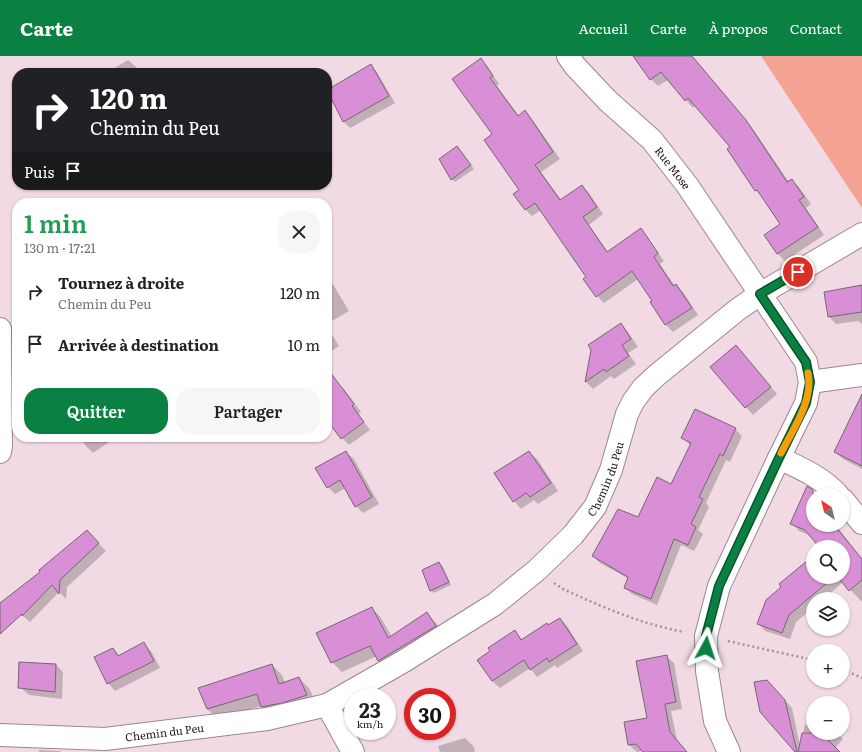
<!DOCTYPE html>
<html lang="fr">
<meta charset="utf-8">
<style>
body{margin:0;font-family:Literata,serif;background:#f6f6f6;color:#222;height:100vh;display:flex;flex-direction:column;font-size:15px;white-space:nowrap}
*{box-sizing:border-box;margin:0}
p{font-size:13px;color:#767676}
.icon{flex:none;width:22px;height:22px;fill:none;stroke:currentColor;stroke-width:2;stroke-linecap:round;stroke-linejoin:round}
.map{position:relative;flex:1;overflow:hidden}
.sheet{position:absolute;left:12px;top:142px;width:320px;height:244px;display:flex;flex-direction:column;background:#fff;border-radius:16px;box-shadow:0 1px 3px #0004}
.sheet>*{flex:none}
.guide{position:absolute;left:12px;top:12px;width:320px;height:122px;border-radius:16px;box-shadow:0 1px 3px #0004;background:#202124;color:#fff;overflow:hidden}
.needle{width:26px;rotate:325deg}
.buttons{position:absolute;left:806px;top:432px;display:grid;gap:8px}
.buttons a{display:grid;place-items:center;width:44px;height:44px;border-radius:50%;background:#fff;box-shadow:0 1px 3px #0004;font-size:20px}
.speed{position:absolute;left:344px;top:632px;display:flex;gap:8px;font-size:20px;font-weight:700;text-align:center}
.speed>*{display:grid;place-content:center;width:52px;height:52px;border-radius:50%;background:#fff;box-shadow:0 1px 3px #0004;line-height:1}
.speed small{font-size:10px;font-weight:400}
.speed .limit{border:6px solid #d22;background:#fff;color:#111}
.pin{position:absolute;display:grid;place-items:center;width:34px;height:34px;color:#fff;margin:-17px;border:2px solid #fff;border-radius:50%;box-shadow:0 1px 4px #0007}
.me{position:absolute;width:44px;margin:-22px;rotate:5deg;stroke-linejoin:round;filter:drop-shadow(0 0 3px #0008)}
.turn{display:flex;align-items:center;gap:14px;height:84px;padding:0 12px;font-size:18px}
.turn .icon{width:52px;height:52px;stroke-width:2.5}
.turn b{display:block;font-size:28px;line-height:34px}
.then{display:flex;align-items:center;height:38px;padding:0 12px;background:#0003;gap:8px;font-size:15px}
.round{display:grid;place-items:center;flex:none;width:42px;height:42px;border-radius:16px;background:#f6f6f6}
.overview{display:flex;align-items:center;justify-content:space-between;height:68px;padding:0 12px}
h1{font-size:24px;font-weight:600;line-height:30px;color:#1e9e55}
.cta{display:flex;gap:8px;margin-top:auto;padding:8px 12px}
.cta a{flex:1;height:46px;border-radius:16px;background:#0b8043;color:#fff;font-size:16px;font-weight:600;line-height:46px;text-align:center}
.cta a+a{background:#f6f6f6;color:#222}
ul{padding:0;list-style:none}
li{display:flex;align-items:center;gap:12px;height:52px;padding:0 12px}
li div{flex:1}
li b{display:block;font-size:15px}
li em{font-style:normal}
header{display:flex;align-items:center;gap:24px;box-sizing:border-box;height:56px;padding:0 20px;background:#0b8043;color:#fff}
header strong{font-size:19px}
nav{display:flex;gap:22px;margin-inline-start:auto;font-size:14px}
.map>svg:first-child{display:block}
</style>
<header>
<strong>Carte</strong>
<nav><a>Accueil</a><a>Carte</a><a>À propos</a><a>Contact</a></nav>
</header>
<div class="map">
<svg width="862" height="696" viewBox="0 0 862 696">
<rect width="100%" height="100%" fill="#f2dae4"/>
<path fill="#f4a393" d="M 761,0 L 862,0 L 862,152 Z"/>
<g fill="#0003">
<path d="M 635,0 L 688,0 L 711,23 L 753,73 L 789,126 L 792,124 L 799,131 L 811,148 L 806,152 L 824,179 L 785,205 L 778,198 L 765,180 L 782,168 L 763,142 L 756,134 L 731,91 L 695,49 L 693,52 L 668,24 L 658,30 L 651,23 Z"/>
<path d="M 128,4 L 136,11 L 139,17 L 106,17 Z"/>
<path d="M 481,4 L 488,11 L 499,28 L 497,30 L 519,60 L 525,56 L 532,63 L 560,103 L 541,116 L 562,145 L 582,130 L 589,137 L 603,158 L 589,169 L 608,196 L 640,174 L 647,181 L 664,205 L 660,208 L 675,230 L 676,229 L 683,236 L 698,259 L 673,276 L 666,269 L 651,246 L 653,245 L 638,223 L 604,247 L 597,240 L 587,222 L 541,154 L 532,160 L 526,154 L 520,134 L 493,78 Z"/>
<path d="M 371,10 L 377,16 L 395,47 L 350,72 L 343,65 Z"/>
<path d="M 457,91 L 474,113 L 455,126 L 452,123 Z"/>
<path d="M 327,223 L 334,230 L 349,255 L 327,268 Z"/>
<path d="M 862,230 L 862,268 L 858,265 L 836,268 L 829,261 Z"/>
<path d="M 621,268 L 628,276 L 638,291 L 628,297 L 636,308 L 614,323 L 611,320 L 593,333 L 586,326 L 592,294 Z"/>
<path d="M 327,271 L 339,290 L 327,298 Z"/>
<path d="M 743,298 L 777,338 L 753,359 L 711,311 Z"/>
<path d="M 336,325 L 344,333 L 361,356 L 358,358 L 370,374 L 349,389 L 342,382 L 327,362 L 327,331 Z"/>
<path d="M 695,355 L 735,373 L 742,380 L 730,406 L 726,404 L 706,447 L 709,451 L 698,474 L 703,478 L 694,495 L 681,489 L 657,549 L 632,538 L 625,532 L 629,523 L 600,507 L 593,500 L 638,462 L 671,429 L 690,389 L 683,382 Z"/>
<path d="M 862,367 L 862,413 L 843,403 L 835,396 Z"/>
<path d="M 80,381 L 114,381 L 115,382 L 93,397 L 86,390 Z"/>
<path d="M 346,396 L 354,403 L 379,448 L 363,457 L 356,450 L 346,432 L 335,438 L 328,431 Z"/>
<path d="M 529,396 L 537,403 L 558,435 L 538,448 L 534,444 L 521,453 L 514,445 L 496,417 Z"/>
<path d="M 813,449 L 813,469 L 836,469 L 862,503 L 862,546 L 843,526 L 824,543 L 813,543 L 813,552 L 796,566 L 790,583 L 765,575 L 758,567 L 782,531 L 813,501 L 813,521 L 843,521 L 843,491 L 820,491 L 811,480 L 799,475 L 792,467 Z"/>
<path d="M 87,476 L 106,495 L 67,531 L 66,543 L 59,536 L 30,566 L 23,560 L 23,550 L 42,516 Z"/>
<path d="M 439,507 L 443,511 L 451,529 L 434,537 L 430,534 Z"/>
<path d="M 372,552 L 381,562 L 392,581 L 426,557 L 436,567 L 446,580 L 389,615 L 379,605 L 377,600 L 342,616 L 332,606 Z"/>
<path d="M 560,563 L 567,570 L 583,595 L 557,612 L 555,609 L 537,621 L 530,612 L 500,632 L 492,625 L 479,604 L 515,576 L 523,584 Z"/>
<path d="M 144,588 L 151,595 L 160,612 L 115,635 L 108,627 L 113,593 L 120,600 Z"/>
<path d="M 666,600 L 674,607 L 682,653 L 671,655 L 677,684 L 687,696 L 645,696 L 644,695 L 637,696 L 629,689 L 648,662 Z"/>
<path d="M 56,609 L 63,616 L 62,643 L 29,639 L 21,632 Z"/>
<path d="M 272,609 L 282,619 L 285,627 L 299,622 L 309,632 L 317,649 L 272,661 L 261,650 L 218,663 L 207,653 Z"/>
<path d="M 774,632 L 792,652 L 800,690 L 805,668 L 811,673 L 813,671 L 813,677 L 837,677 L 843,683 L 835,692 L 839,696 L 797,696 Z"/>
<path d="M 465,682 L 474,691 L 475,696 L 440,696 L 438,690 Z"/>
<path d="M 39,694 L 60,695 L 61,696 L 39,696 Z"/>
</g>
<g fill="#d88fd5" stroke="#766674">
<path d="M 633,0 L 692,0 L 746,64 L 787,126 L 792,123 L 804,141 L 799,144 L 818,171 L 777,198 L 764,179 L 780,168 L 757,134 L 755,135 L 727,93 L 730,91 L 688,42 L 685,45 L 661,16 L 650,24 Z"/>
<path d="M 481,2 L 493,20 L 490,22 L 518,60 L 525,54 L 553,96 L 535,109 L 560,144 L 582,129 L 597,151 L 583,161 L 607,196 L 641,172 L 658,197 L 654,201 L 673,230 L 676,228 L 692,252 L 665,269 L 650,246 L 652,245 L 632,215 L 596,241 L 583,223 L 586,221 L 535,147 L 525,154 L 513,138 L 519,134 L 484,84 L 492,78 L 452,23 Z"/>
<path d="M 371,8 L 389,40 L 343,66 L 327,34 Z"/>
<path d="M 457,90 L 471,109 L 451,124 L 439,103 Z"/>
<path d="M 862,229 L 862,256 L 828,261 L 824,236 Z"/>
<path d="M 621,267 L 631,283 L 622,289 L 629,300 L 606,316 L 604,313 L 585,326 L 591,294 L 588,289 Z"/>
<path d="M 736,289 L 771,331 L 745,352 L 710,311 Z"/>
<path d="M 327,312 L 354,348 L 352,350 L 364,366 L 341,383 L 327,364 Z"/>
<path d="M 862,338 L 862,410 L 834,396 Z"/>
<path d="M 695,353 L 736,372 L 723,400 L 720,398 L 699,441 L 703,443 L 691,468 L 696,471 L 688,489 L 674,483 L 651,543 L 624,532 L 628,521 L 592,500 L 618,453 L 638,461 L 657,421 L 671,428 L 691,387 L 681,382 Z"/>
<path d="M 346,395 L 372,441 L 355,451 L 340,424 L 327,432 L 315,412 Z"/>
<path d="M 529,395 L 551,427 L 530,441 L 526,437 L 513,446 L 494,417 Z"/>
<path d="M 807,430 L 813,434 L 813,469 L 834,469 L 862,503 L 862,524 L 849,535 L 838,521 L 843,521 L 843,491 L 819,491 L 805,474 L 790,468 Z"/>
<path d="M 87,474 L 99,487 L 60,524 L 59,538 L 52,529 L 22,560 L 22,558 L 0,578 L 0,547 L 40,516 L 39,514 Z"/>
<path d="M 813,500 L 813,521 L 834,521 L 789,559 L 782,577 L 757,568 L 766,544 L 781,531 L 779,528 Z"/>
<path d="M 439,506 L 449,526 L 430,535 L 422,514 Z"/>
<path d="M 372,551 L 388,582 L 427,556 L 436,570 L 378,605 L 370,590 L 331,607 L 316,577 Z"/>
<path d="M 560,562 L 577,588 L 549,606 L 547,602 L 530,614 L 524,604 L 492,625 L 477,604 L 490,595 L 488,592 L 515,574 L 521,584 L 547,567 L 548,569 Z"/>
<path d="M 144,586 L 154,605 L 107,628 L 94,601 L 113,592 L 118,600 Z"/>
<path d="M 667,599 L 676,646 L 665,648 L 670,676 L 687,696 L 643,696 L 636,688 L 628,689 L 624,666 L 647,662 L 636,605 Z"/>
<path d="M 19,606 L 56,608 L 55,636 L 18,632 Z"/>
<path d="M 272,608 L 279,628 L 299,621 L 307,639 L 282,647 L 261,651 L 257,638 L 207,653 L 198,632 Z"/>
<path d="M 767,624 L 785,644 L 797,696 L 795,696 L 760,656 L 754,626 Z"/>
<path d="M 802,677 L 821,677 L 840,696 L 798,696 Z"/>
</g>
<g fill="none" stroke-linecap="round" stroke-linejoin="round">
<defs>
<g id="minor">
<path id="s1" d="M 568,0 L 575,10 L 608,45 L 652,84 L 687,129 L 806,306 L 810,326 L 806,347 L 779,402 L 719,530 L 706,580 L 707,615 L 715,665 L 729,696"/>
<path d="M 0,273 L 1,390 L 0,396"/>
<path d="M 810,326 L 862,319"/>
<path d="M 779,402 C 800,412 822,421 838,439"/>
<path d="M 843,444 L 862,467"/>
<path d="M 327,649 L 353,696"/>
<path id="s2" d="M 0,679 L 105,683 L 267,663 L 327,649 L 404,605 L 495,548 L 537,514 L 573,479 L 595,451 L 611,414 L 627,358 L 633,346 L 643,332 L 657,319 L 737,254 L 760,238 L 862,178"/>
</g>
</defs>
<use href="#minor" stroke="#9b8690" stroke-width="24"/>
<g stroke="#a39199" stroke-width="2.5" stroke-dasharray="2 3" stroke-linecap="butt">
<path d="M 554,527 L 563,533 C 602,551 641,568 684,576"/>
<path d="M 728,585 L 813,604"/>
<path d="M 843,613 L 862,622"/>
</g>
<use href="#minor" stroke="#fff" stroke-width="22"/>
</g>
<g fill="none" stroke-linecap="round" stroke-linejoin="round">
<defs>
<path id="route" d="M 706,592 L 706,580 L 719,530 L 779,402 L 806,347 L 810,326 L 806,306 L 760,238 L 798,216"/>
</defs>
<use href="#route" stroke="#07532c" stroke-width="10"/>
<use href="#route" stroke="#0b8043" stroke-width="7"/>
<path stroke="#f59e0b" stroke-width="7" d="M 781,397 C 793,374 814,343 808,317"/>
</g>
<g text-anchor="middle" dominant-baseline="central" stroke-width="3.5" stroke-linejoin="round" paint-order="stroke">
<g font-size="11" fill="#1f171b" stroke="#ffe7f2">
<text stroke="none"><textPath href="#s1" startOffset="154">Rue Mose</textPath></text>
<text stroke="none"><textPath href="#s2" startOffset="696">Chemin du Peu</textPath></text>
<text stroke="none"><textPath href="#s2" startOffset="165">Chemin du Peu</textPath></text>
</g>
</g>
</svg>
<div class="buttons">
<a><svg class="needle" viewBox="-14 -14 28 28"><path d="M0-13l5 13h-10z" fill="#e53935"/><path d="M0 13l5-13h-10z" fill="#767676"/></svg></a>
<a><svg class="icon" aria-label="search" viewBox="0 0 24 24"><circle cx="10" cy="10" r="6"/><path d="M15 15l6 6"/></svg></a>
<a><svg class="icon" aria-label="layers" viewBox="0 0 24 24"><path d="M12 4l9 5-9 5-9-5zM3 14l9 5 9-5"/></svg></a>
<a>+</a>
<a>−</a>
</div>
<div class="speed"><div>23<small>km/h</small></div><div class="limit">30</div></div>
<div class="pin" style="left:798px;top:216px;background:#d93025"><svg class="icon" aria-label="arrive" viewBox="0 0 24 24"><path d="M6 21V4h12l-3 4 3 4H6"/></svg></div>
<svg class="me" style="left:706px;top:592px" viewBox="-20 -20 40 40"><path d="M0-17L14 15 0 8-14 15z" fill="#0b8043" stroke="#fff" stroke-width="4"/></svg>
<div class="guide">
<div class="turn"><svg class="icon" aria-label="right" viewBox="0 0 24 24"><path d="M7 20v-9h11M14 6l5 5-5 5"/></svg><div><b>120 m</b>Chemin du Peu</div></div>
<div class="then">Puis<svg class="icon" aria-label="arrive" viewBox="0 0 24 24"><path d="M6 21V4h12l-3 4 3 4H6"/></svg></div>
</div>
<section class="sheet">
<div class="overview"><div><h1>1 min</h1><p>130 m · 17:21</p></div><a class="round"><svg class="icon" aria-label="close" viewBox="0 0 24 24"><path d="M6 6l12 12M18 6L6 18"/></svg></a></div>
<ul>
<li><svg class="icon" aria-label="right" viewBox="0 0 24 24"><path d="M7 20v-9h11M14 6l5 5-5 5"/></svg><div><b>Tournez à droite</b><p>Chemin du Peu</p></div><em>120 m</em></li>
<li><svg class="icon" aria-label="arrive" viewBox="0 0 24 24"><path d="M6 21V4h12l-3 4 3 4H6"/></svg><div><b>Arrivée à destination</b></div><em>10 m</em></li>
</ul>
<div class="cta"><a>Quitter</a><a>Partager</a></div>
</section>
</div>
